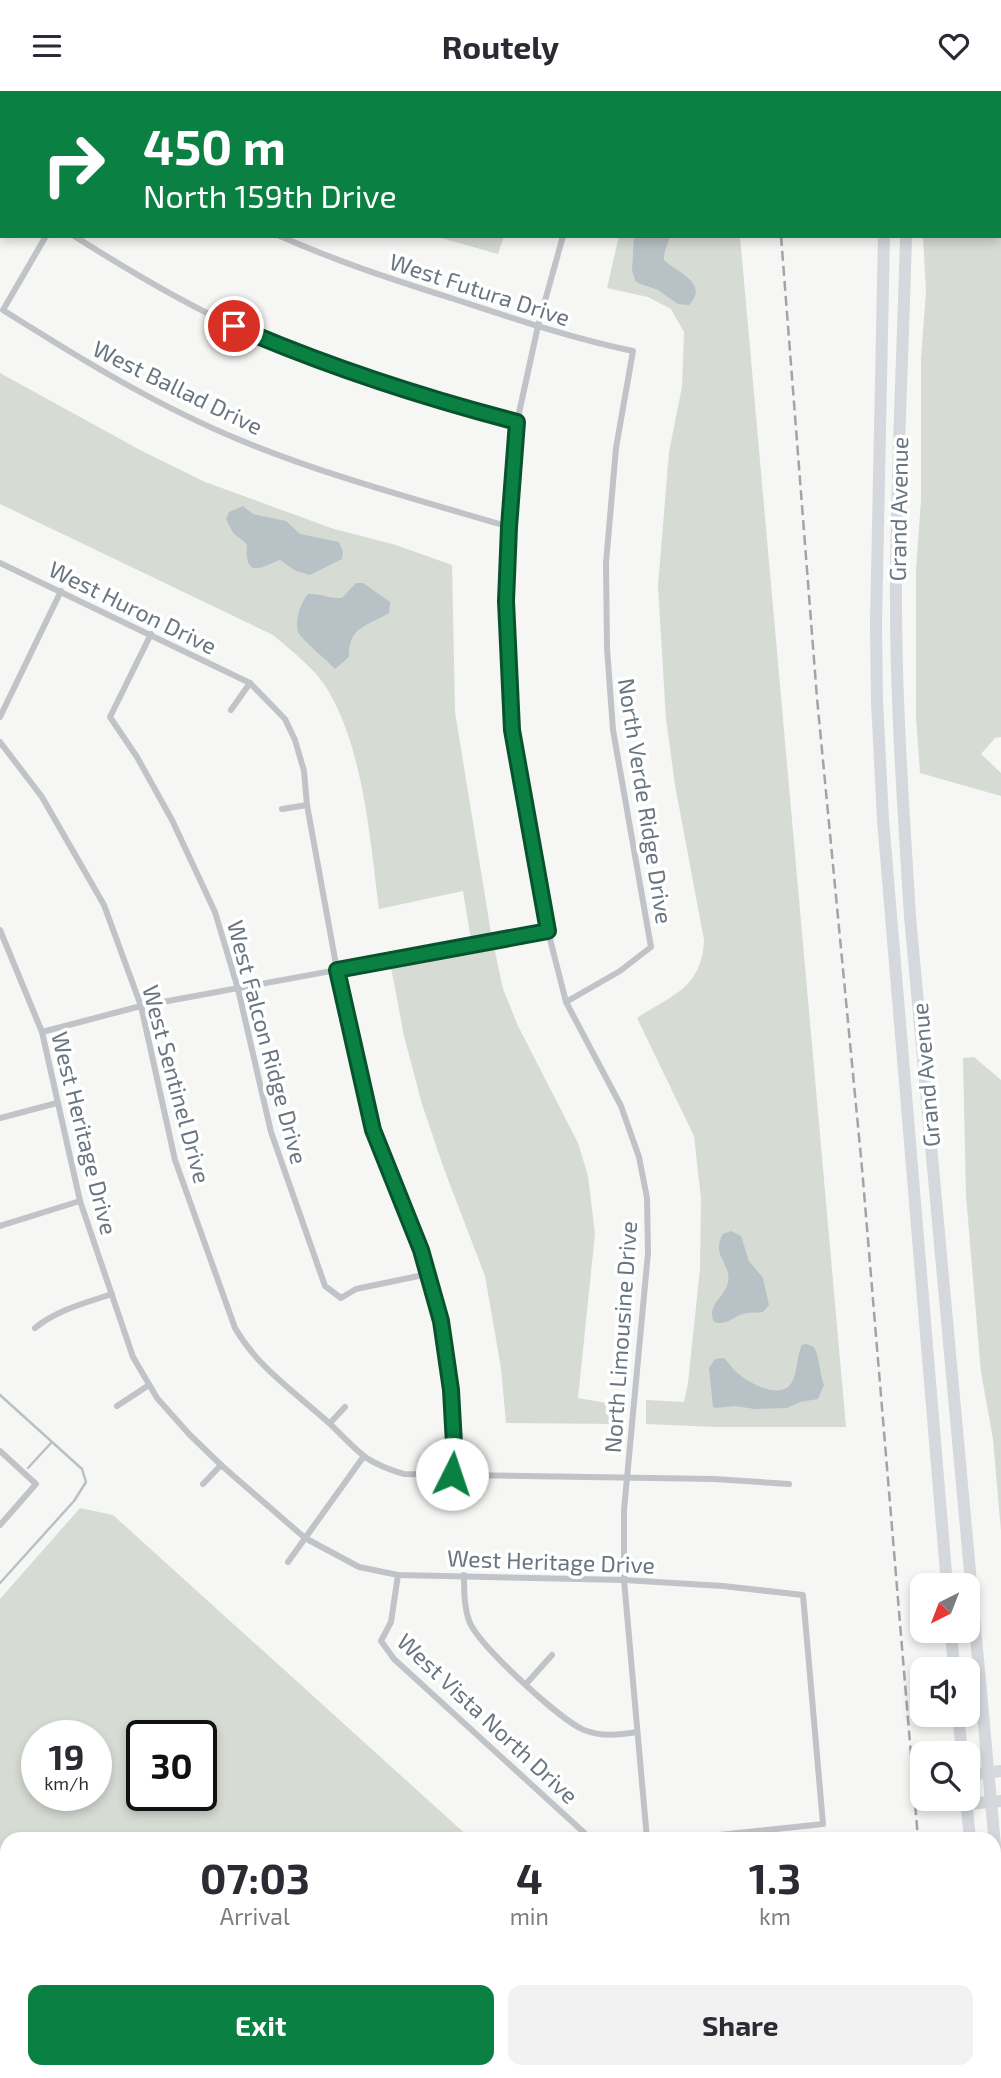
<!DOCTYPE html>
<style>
body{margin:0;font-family:"Exo 2",sans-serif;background:#f2f2f3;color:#2b2b33;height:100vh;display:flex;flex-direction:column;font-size:26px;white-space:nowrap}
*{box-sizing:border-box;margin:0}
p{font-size:23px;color:#7c7c81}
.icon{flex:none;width:38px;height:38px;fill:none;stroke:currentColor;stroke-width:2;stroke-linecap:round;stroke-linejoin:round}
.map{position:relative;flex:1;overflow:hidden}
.side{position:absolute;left:0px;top:1741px;width:1001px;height:247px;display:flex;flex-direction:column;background:#fff;border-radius:21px 21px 0 0;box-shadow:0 4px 10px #0003}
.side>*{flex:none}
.hud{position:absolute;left:0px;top:0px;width:1001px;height:147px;box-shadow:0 4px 10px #0003;background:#0b8043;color:#fff;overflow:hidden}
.needle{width:46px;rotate:222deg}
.buttons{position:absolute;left:910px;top:1482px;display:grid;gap:14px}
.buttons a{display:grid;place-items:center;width:70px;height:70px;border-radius:14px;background:#fff;box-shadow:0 4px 10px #0003;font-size:35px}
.speed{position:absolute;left:21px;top:1629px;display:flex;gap:14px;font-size:35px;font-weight:700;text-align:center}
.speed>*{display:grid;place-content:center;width:91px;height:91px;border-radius:50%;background:#fff;box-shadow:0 4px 10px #0003;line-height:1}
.speed small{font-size:18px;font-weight:400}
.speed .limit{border:4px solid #111;border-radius:10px;background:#fff;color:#111}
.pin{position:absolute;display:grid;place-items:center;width:60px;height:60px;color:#fff;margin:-30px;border:4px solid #fff;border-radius:50%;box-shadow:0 2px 7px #0007}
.me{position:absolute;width:77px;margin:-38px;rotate:4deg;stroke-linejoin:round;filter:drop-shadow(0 0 5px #0008)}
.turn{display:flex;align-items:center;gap:24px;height:147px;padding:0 28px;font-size:32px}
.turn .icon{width:91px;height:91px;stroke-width:2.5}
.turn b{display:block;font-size:49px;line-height:60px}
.eta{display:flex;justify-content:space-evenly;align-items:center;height:119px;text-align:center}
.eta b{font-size:42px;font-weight:700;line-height:49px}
.primary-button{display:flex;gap:14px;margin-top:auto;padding:14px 28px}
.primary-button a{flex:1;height:80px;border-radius:14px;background:#0b8043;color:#fff;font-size:28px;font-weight:700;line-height:80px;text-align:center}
.primary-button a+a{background:#f2f2f3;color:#2b2b33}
header{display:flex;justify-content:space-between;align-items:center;height:91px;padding:0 28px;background:#fff;font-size:32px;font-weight:700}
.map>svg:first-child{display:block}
</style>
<header><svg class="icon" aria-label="menu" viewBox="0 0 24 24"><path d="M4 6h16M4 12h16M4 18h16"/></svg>Routely<svg class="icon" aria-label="heart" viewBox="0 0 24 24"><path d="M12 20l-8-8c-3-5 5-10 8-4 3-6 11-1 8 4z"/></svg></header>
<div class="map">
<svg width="1001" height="1987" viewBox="0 0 1001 1987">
<rect width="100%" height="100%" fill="#f6f6f4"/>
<g fill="#d6dbd4" fill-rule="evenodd">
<path d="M 978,0 L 1001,0 L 1001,646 L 995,647 L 981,663 L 1001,682 L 1001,705 L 920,682 L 916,626 L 916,479 L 921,409 L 921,268 L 926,200 L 923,145 L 999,145 L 999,2 L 976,2 Z"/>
<path d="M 434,145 L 504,145 L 498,163 Z"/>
<path d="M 619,145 L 740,145 L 846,1336 L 715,1336 L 646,1333 L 646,1309 L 684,1311 L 688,1292 L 700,1178 L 701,1108 L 694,1045 L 637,927 C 672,904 702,897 704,849 L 675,694 L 666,628 L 658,495 L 669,361 L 682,296 L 684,241 L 671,218 L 648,206 L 607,197 Z"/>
<path d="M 0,282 L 142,360 L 205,391 L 334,438 L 396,454 L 452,474 L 455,621 L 491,842 L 503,898 L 518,935 L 578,1052 L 588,1085 L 595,1143 L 578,1307 L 618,1314 L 617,1333 L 506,1332 L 501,1277 L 485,1185 L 444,1078 L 422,1013 L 404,945 L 391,876 L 473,861 L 463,800 L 379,818 C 370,749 364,662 329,601 C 315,577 293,561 273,544 L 0,413 Z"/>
<path d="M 974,966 L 1001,989 L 1001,1440 L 993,1348 L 981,1281 L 966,1105 L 963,967 Z"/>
<path d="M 80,1417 L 113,1424 L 471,1748 L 7,1748 L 7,1957 L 0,1958 L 0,1508 ZM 37,1645 L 96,1645 L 96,1704 L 37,1704 ZM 142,1645 L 201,1645 L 201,1704 L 142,1704 Z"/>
</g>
<g fill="#b8c1c6">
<path d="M 634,145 L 670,145 L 664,164 L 664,169 C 676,181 710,192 689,214 L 678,213 L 658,199 L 638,192 L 635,189 L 632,180 Z"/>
<path d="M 243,415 L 253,423 L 286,430 L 300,443 L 339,451 L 343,461 L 342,468 L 310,484 L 296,480 L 280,469 C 270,471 249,489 247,465 C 246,461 247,457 247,453 L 233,442 L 226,428 L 229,421 Z"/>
<path d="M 356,492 L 363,492 L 390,511 L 389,522 C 367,535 348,536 349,566 L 335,578 C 329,571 300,547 298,541 C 295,529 300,513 308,503 C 320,502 330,508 342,507 Z"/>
<path d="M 731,1140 L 741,1145 L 749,1170 L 763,1187 L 769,1214 L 763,1221 C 757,1222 750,1221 743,1223 C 732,1226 727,1235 714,1231 C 706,1213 725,1207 728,1191 C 732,1173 710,1164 723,1143 Z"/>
<path d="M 806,1253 L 814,1256 C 820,1267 819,1281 824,1294 L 818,1308 L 800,1311 L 787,1317 L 755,1318 L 735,1315 L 716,1317 L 713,1316 L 709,1277 L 715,1268 L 724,1267 C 728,1271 731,1275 734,1279 C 746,1291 781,1311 792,1291 C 798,1280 796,1266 802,1254 Z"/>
</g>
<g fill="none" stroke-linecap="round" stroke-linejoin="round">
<g stroke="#b8c1c6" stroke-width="2.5">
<path d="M 136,2 L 136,0"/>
<path d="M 0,1304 L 82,1378 L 86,1391 L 74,1410 L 0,1492"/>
<path d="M 28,1377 L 51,1352"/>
</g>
<g stroke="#c0c3c7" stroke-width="6">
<path d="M 489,0 L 500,2"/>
<path d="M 590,2 L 591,0"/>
<path d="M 0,99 L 2,101"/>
<path d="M 46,145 L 3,219 C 79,267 157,315 240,349 C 327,385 419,409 509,436"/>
<path d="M 74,145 C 139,186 207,226 277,254 C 356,285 436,310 517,331"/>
<path d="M 280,145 C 338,171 397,190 457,209 C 515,228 574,248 633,260 L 616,357 L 606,472 L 607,557 L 613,639 L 651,856 L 620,880 L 566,911"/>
<path d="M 563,145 L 538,235 L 517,331 L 509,436 L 506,510 L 512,639 L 548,840 L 566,911 L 621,1015 L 639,1066 L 647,1107 L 648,1162 L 624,1419 L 624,1489 L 647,1748"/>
<path d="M 0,472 L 250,592 L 285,628 L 295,649 L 304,680 L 307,714 L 337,879 L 373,1039 L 421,1159 L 441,1230 L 451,1299 L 454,1353 L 452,1383"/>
<path d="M 151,543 L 110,626 L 137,666 L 172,729 L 215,821 L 238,898 L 271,1041 L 325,1195 L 341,1207 L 356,1198 L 428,1183"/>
<path d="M 231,619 L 250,592"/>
<path d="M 0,626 L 61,500"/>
<path d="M 0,651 L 42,706 L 104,814 L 141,915 L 175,1069 L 235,1237 C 258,1277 296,1302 329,1332 C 341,1343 352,1356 365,1366 C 377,1374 390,1379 404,1383 L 714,1388 L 789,1393"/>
<path d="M 282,718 L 307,714"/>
<path d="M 0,839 L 42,941 L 80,1110 L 133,1266 L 157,1307 L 189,1343 L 221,1374 L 305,1447 L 359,1476 L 398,1484 L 624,1489 L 723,1495 L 803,1504 L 823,1733 L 680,1748"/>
<path d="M 42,941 L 141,915 L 548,840"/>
<path d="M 0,1027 L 57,1012"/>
<path d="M 0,1135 L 80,1110"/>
<path d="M 35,1237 C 57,1219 85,1212 112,1203"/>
<path d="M 117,1315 L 149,1294"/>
<path d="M 330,1332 L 345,1316"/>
<path d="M 0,1360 L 36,1393 L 0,1434"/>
<path d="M 203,1393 L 221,1374"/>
<path d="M 288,1471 L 364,1365"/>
<path d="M 398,1484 L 391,1531 L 381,1550 L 394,1568 L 591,1748"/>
<path d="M 464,1484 C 464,1499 464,1518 470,1532 C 481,1556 560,1629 584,1639 C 602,1646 619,1644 637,1641"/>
<path d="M 526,1593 L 552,1564"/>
<path d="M 0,1960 L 7,1959"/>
<path d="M 894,1987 L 899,1981"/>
</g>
<g stroke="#d5d8dc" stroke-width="12">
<path d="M 882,0 L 882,2"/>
<path d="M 904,0 L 904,2"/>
<path d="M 915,0 L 915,2"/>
<path d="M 884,145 L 876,532 L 877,611 L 883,729 L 947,1494"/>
<path d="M 906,145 C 903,259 897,372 896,485 C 895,599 903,712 910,825 L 1001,1820"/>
<path d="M 951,1540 L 954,1578"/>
<path d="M 958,1624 L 962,1662"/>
<path d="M 968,1684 L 1001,1680"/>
<path d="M 966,1708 L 970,1748"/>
<path d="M 967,1713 L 1001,1710"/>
<path d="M 994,1883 L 1001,1882"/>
<path d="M 994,1928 L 1001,1927"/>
<path d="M 994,1937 L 1001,1937"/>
<path d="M 991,1981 L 991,1987"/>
<path d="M 130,1987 L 189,1981"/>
<path d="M 344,1987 L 402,1981"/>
</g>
<g stroke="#a0a5aa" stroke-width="2.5" stroke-dasharray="10 5" stroke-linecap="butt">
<path d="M 769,0 L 770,2"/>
<path d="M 781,145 L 817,607 L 862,1077 L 918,1748"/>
<path d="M 937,1981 L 938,1987"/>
</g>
</g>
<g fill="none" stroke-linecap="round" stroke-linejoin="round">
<defs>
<path id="route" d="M 234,235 C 326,275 421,306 517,331 L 509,436 L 506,510 L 512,639 L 548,840 L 337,879 L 373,1039 L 421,1159 L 441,1230 L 451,1299 L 454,1353 L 452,1383"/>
</defs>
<use href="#route" stroke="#07532c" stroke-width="18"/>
<use href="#route" stroke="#0b8043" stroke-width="12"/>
</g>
<g text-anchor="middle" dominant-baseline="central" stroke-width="7" stroke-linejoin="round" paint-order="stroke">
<g font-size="23" fill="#697581" stroke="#fff">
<text transform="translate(480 198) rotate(18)">West Futura Drive</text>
<text transform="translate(178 296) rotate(26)">West Ballad Drive</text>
<text transform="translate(898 418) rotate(-89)">Grand Avenue</text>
<text transform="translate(133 516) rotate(26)">West Huron Drive</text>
<text transform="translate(646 710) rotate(81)">North Verde Ridge Drive</text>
<text transform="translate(268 951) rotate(75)">West Falcon Ridge Drive</text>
<text transform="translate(925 984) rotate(-95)">Grand Avenue</text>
<text transform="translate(177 993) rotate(75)">West Sentinel Drive</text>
<text transform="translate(85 1042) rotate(76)">West Heritage Drive</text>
<text transform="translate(620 1246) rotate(-86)">North Limousine Drive</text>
<text transform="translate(551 1470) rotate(2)">West Heritage Drive</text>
<text transform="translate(488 1627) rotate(43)">West Vista North Drive</text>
</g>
</g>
</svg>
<div class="buttons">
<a><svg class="needle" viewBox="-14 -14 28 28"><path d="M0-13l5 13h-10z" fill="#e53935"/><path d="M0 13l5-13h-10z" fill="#7c7c81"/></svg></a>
<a><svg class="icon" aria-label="sound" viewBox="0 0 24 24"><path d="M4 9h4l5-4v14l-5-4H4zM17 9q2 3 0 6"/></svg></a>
<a><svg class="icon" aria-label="search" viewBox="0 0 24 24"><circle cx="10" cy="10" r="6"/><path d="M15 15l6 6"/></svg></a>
</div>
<div class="speed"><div>19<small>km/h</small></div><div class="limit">30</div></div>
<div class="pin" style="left:234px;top:235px;background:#d93025"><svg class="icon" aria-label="arrive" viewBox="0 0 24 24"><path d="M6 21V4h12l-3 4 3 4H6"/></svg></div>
<svg class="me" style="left:452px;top:1383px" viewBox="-20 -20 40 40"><circle r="19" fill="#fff"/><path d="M0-13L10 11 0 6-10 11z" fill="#0b8043"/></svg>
<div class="hud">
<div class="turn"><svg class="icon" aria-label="right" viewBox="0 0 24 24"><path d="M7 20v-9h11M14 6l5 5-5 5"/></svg><div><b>450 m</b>North 159th Drive</div></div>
</div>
<section class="side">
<div class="eta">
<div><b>07:03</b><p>Arrival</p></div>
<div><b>4</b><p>min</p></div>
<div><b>1.3</b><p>km</p></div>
</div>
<div class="primary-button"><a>Exit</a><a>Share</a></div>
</section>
</div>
